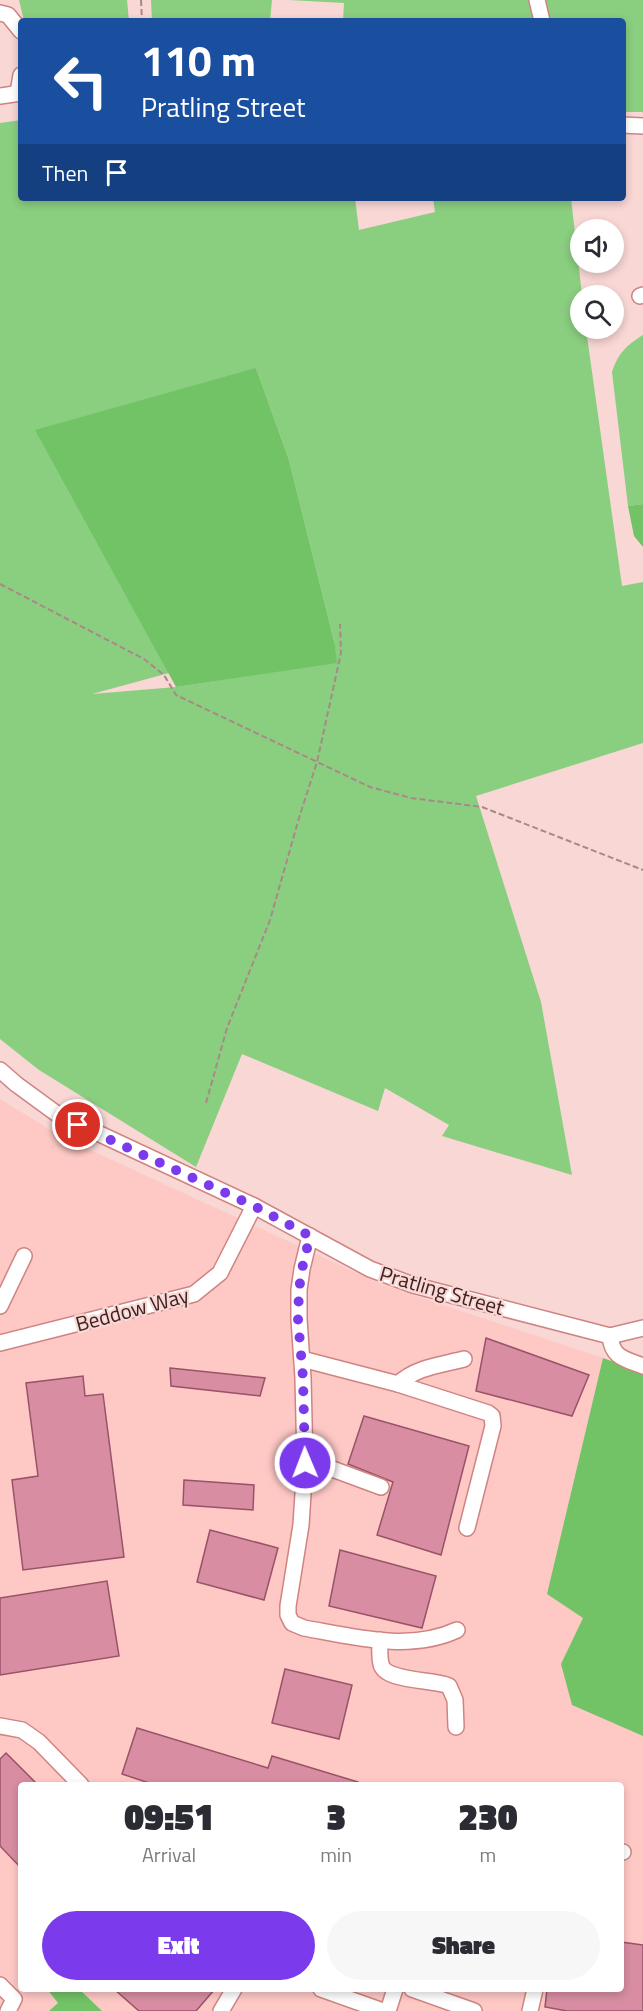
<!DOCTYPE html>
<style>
body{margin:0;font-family:"Titillium Web",sans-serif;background:#f7f7f7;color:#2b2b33;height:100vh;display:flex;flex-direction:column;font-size:22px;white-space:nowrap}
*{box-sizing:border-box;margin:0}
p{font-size:20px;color:#7c7c81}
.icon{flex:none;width:33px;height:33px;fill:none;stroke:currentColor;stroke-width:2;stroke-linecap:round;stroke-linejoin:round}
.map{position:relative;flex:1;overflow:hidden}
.drawer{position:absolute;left:18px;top:1782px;width:606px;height:210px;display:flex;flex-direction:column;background:#fff;border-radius:6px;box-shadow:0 3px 9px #0003}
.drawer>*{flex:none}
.hud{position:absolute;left:18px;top:18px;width:608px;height:183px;border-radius:6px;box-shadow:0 3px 9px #0003;background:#1a4fa0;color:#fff;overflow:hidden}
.buttons{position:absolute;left:570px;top:219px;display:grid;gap:12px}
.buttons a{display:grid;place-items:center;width:54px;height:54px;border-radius:50%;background:#fff;box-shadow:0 3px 9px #0003;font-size:30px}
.pin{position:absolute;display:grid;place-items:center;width:51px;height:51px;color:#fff;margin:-26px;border:3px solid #fff;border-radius:50%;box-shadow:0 2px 6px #0007}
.me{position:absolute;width:66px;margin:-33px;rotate:359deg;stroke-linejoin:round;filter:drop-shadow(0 0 4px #0008)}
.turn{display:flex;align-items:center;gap:21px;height:126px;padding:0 24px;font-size:27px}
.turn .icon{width:78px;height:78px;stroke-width:2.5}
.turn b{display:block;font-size:42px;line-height:51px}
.then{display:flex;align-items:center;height:57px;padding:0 24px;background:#0003;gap:12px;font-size:22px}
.eta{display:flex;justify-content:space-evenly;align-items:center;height:102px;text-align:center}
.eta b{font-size:36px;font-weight:800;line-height:42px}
.button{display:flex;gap:12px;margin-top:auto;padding:12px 24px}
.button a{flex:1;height:69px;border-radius:36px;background:#7c3aed;color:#fff;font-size:24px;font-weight:800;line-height:69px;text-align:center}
.button a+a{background:#f7f7f7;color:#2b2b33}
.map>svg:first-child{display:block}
</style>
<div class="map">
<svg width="643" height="2011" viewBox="0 0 643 2011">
<rect width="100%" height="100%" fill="#f8d7d5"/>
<path fill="#fec8c5" d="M 0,1099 L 60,1136 L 383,1285 L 603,1358 L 547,1594 L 583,1618 L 643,1688 L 643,2011 L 102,2011 L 79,1989 L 621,1989 L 621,1785 L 21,1785 L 21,1989 L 47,1989 L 59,2003 L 49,2011 L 0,2011 Z"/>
<g fill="#8ace80" fill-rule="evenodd">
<path d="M 19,0 L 127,0 L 129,21 L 24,21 Z"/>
<path d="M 151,0 L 272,0 L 270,21 L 152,21 Z"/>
<path d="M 289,0 L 530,0 L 535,21 L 343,21 L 344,3 Z"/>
<path d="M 545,0 L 643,0 L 643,112 L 623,112 L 622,21 L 550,21 Z"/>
<path d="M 21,120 L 21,198 L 355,198 L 359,230 L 435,212 L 433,198 L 571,198 L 582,295 L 580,296 L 580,328 L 586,329 L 622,586 L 643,582 L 643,743 L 476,796 L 541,1002 L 572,1175 L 442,1136 L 449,1125 L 385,1088 L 378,1111 L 242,1054 L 196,1167 L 39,1070 L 0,1039 L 0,123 ZM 256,368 L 289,460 L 335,645 L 336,662 L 176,687 L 92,694 L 169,673 Z"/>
<path d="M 643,335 L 643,504 L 628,506 L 612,372 C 618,353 627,345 643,335 Z"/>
</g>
<g fill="#71c366">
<path d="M 256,368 L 289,460 L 335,645 L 337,663 L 176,687 L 35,430 Z"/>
<path d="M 643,504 L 643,547 L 634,536 L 628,506 Z"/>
<path d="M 603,1358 L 643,1372 L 643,1736 L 572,1705 L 561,1664 L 583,1618 L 547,1594 Z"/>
<path d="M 47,1989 L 79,1989 L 102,2011 L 49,2011 L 58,2003 Z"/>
</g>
<g fill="#d88da2" stroke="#985368" stroke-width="1.5">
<path d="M 486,1338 L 589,1375 L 572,1416 L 476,1391 Z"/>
<path d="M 170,1368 L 265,1378 L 260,1396 L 171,1386 Z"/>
<path d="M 83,1376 L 85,1396 L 103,1394 L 124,1557 L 23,1570 L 12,1480 L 38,1476 L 26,1383 Z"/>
<path d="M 364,1416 L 469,1446 L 441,1555 L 377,1535 L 393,1482 L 348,1464 Z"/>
<path d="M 184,1480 L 254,1485 L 253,1510 L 183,1505 Z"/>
<path d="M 210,1530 L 278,1548 L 264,1600 L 197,1582 Z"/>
<path d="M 340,1550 L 436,1576 L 422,1628 L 329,1606 Z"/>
<path d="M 107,1581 L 119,1656 L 0,1675 L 0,1598 Z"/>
<path d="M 285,1669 L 352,1685 L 339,1739 L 272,1723 Z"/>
<path d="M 137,1728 L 268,1768 L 272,1756 L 358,1782 L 357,1785 L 155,1785 L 122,1774 Z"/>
<path d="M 6,1753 L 38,1785 L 21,1785 L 21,1868 L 0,1846 L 0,1759 Z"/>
<path d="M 621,1942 L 643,1945 L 643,2011 L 567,2011 L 545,2007 L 547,1989 L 621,1989 Z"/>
<path d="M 114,1989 L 215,1989 L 196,2011 L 139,2011 Z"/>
</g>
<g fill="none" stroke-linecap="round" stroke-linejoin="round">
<defs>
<g id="minor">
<path d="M 537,0 L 542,21"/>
<path d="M 0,13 L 8,15 L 21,31"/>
<path d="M 18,93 L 21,75"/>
<path d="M 0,96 L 21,93"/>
<path d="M 622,125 L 643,126"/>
<path d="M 640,296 L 643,295"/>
<path d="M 0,1070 L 16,1084 L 57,1114 L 254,1206 L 370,1269 L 413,1285 L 610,1336 L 643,1328"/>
<path d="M 310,1236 L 302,1269 L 299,1290 L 299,1319 L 303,1378 L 305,1463 L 301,1525 L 288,1606 L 288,1615 L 292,1623 L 304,1628 C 354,1637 410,1652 457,1630"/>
<path d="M 0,1306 L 24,1256"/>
<path d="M 610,1336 C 612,1358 625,1359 643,1366"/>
<path d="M 0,1343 L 194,1294 L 220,1273 L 254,1206"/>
<path d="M 302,1359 L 398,1384 C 416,1367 441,1365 464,1359"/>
<path d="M 398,1384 L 488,1413 L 492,1416 L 493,1426 L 467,1528"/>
<path d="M 305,1463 L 327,1467 L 381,1487"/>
<path d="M 380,1640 C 380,1647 379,1656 381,1664 C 385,1682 433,1679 449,1686 L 455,1700 L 456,1727"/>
<path d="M 0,1726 L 22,1730 L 39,1742 L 81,1785"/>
<path d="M 621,1852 L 623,1852"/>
<path d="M 0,1985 L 14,1999 L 8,2011"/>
<path d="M 321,1989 L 383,2011"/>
<path d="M 412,1989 L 474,2011"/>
<path d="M 221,2011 L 234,1989"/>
<path d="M 388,2011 L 395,1989"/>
<path d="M 530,2011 L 535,1989"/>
</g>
</defs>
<use href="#minor" stroke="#cf8482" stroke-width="18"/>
<g stroke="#a98988" stroke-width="2" stroke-dasharray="6 3" stroke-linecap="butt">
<path d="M 141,0 L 142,21"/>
<path d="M 0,584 L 144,659 L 164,675 L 176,695 L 370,787 L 411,798 L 482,807 L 643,870"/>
<path d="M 206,1103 L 227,1028 L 270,920 L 299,818 L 317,762 L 341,653 L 340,624"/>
</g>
<use href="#minor" stroke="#fff" stroke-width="15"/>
</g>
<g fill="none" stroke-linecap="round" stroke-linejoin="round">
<path stroke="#7c3aed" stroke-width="10" stroke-dasharray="0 18" d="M 78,1125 L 254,1206 L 310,1236 L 302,1269 L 299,1290 L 298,1319 L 303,1378 L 305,1463"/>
</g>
<g text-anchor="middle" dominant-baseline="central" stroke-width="4.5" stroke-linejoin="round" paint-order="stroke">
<g font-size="21" fill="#3f2120" stroke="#f8d7d5">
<text transform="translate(442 1290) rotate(16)">Pratling Street</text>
<text transform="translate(132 1309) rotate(-15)">Beddow Way</text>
</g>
</g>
</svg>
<div class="buttons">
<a><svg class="icon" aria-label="sound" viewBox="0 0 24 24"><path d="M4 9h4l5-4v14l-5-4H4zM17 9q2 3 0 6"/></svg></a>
<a><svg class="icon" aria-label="search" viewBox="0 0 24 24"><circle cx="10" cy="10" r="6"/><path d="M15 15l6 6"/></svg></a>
</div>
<div class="pin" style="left:78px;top:1125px;background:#d93025"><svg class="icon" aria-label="arrive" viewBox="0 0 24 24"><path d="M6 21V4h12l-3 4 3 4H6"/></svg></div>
<svg class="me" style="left:305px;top:1463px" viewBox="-20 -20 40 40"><circle r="17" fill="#7c3aed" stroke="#fff" stroke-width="3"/><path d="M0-11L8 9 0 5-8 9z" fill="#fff"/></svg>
<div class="hud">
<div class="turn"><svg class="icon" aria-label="left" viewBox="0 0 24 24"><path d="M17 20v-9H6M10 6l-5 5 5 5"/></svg><div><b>110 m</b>Pratling Street</div></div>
<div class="then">Then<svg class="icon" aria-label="arrive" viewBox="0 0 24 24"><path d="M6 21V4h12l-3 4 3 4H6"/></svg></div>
</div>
<section class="drawer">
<div class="eta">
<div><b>09:51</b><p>Arrival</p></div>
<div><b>3</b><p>min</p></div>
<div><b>230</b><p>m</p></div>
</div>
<div class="button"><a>Exit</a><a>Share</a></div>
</section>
</div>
